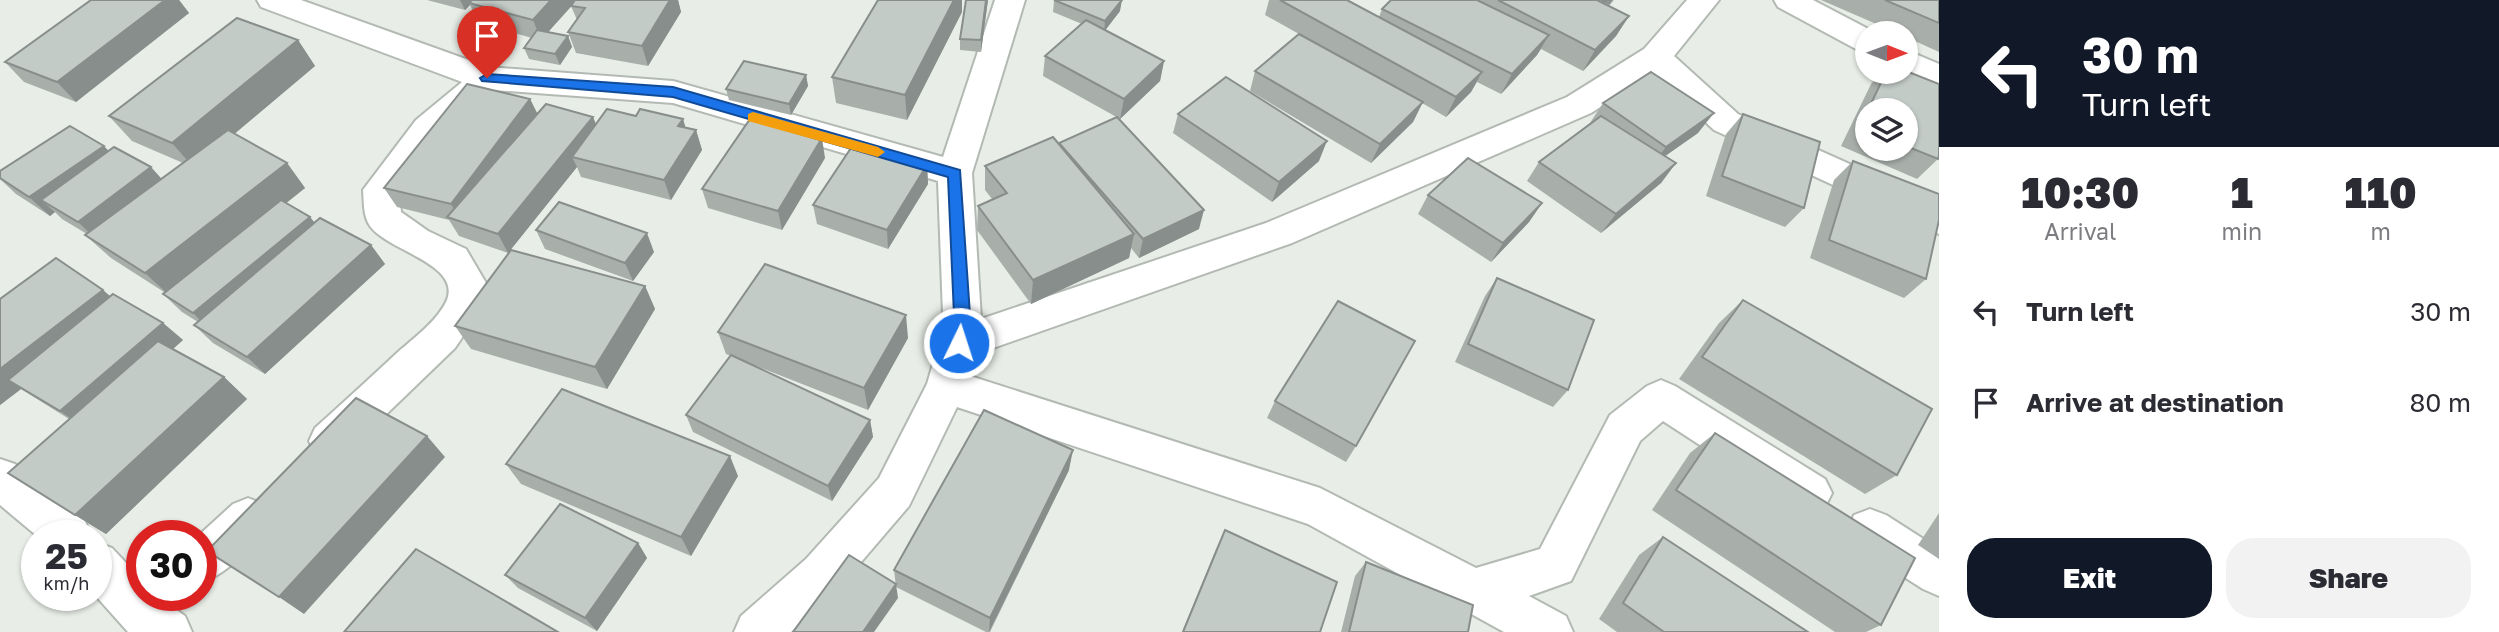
<!DOCTYPE html>
<style>
body{margin:0;font-family:"Golos Text",sans-serif;background:#f2f2f3;color:#2b2b33;height:100vh;display:flex;flex-direction:column;font-size:26px;white-space:nowrap}
*{box-sizing:border-box;margin:0}
p{font-size:23px;color:#7c7c81}
.icon{flex:none;width:38px;height:38px;fill:none;stroke:currentColor;stroke-width:2;stroke-linecap:round;stroke-linejoin:round}
.map{position:relative;flex:1;overflow:hidden}
.details{display:flex;flex-direction:column;background:#fff;width:560px}
.details>*{flex:none}
.banner{background:#111827;color:#fff;overflow:hidden}
.needle{width:46px;rotate:91deg}
.controls{position:absolute;left:1855px;top:21px;display:grid;gap:14px}
.controls a{display:grid;place-items:center;width:63px;height:63px;border-radius:50%;background:#fff;box-shadow:0 2px 5px #0004;font-size:35px}
.speed{position:absolute;left:21px;top:520px;display:flex;gap:14px;font-size:35px;font-weight:700;text-align:center}
.speed>*{display:grid;place-content:center;width:91px;height:91px;border-radius:50%;background:#fff;box-shadow:0 2px 5px #0004;line-height:1}
.speed small{font-size:18px;font-weight:400}
.speed .limit{border:10px solid #d22;background:#fff;color:#111}
.pin{position:absolute;display:grid;place-items:center;width:60px;height:60px;color:#fff;margin:-72px -30px;border-radius:50% 50% 50% 0;rotate:-45deg;box-shadow:0 0 7px #0007}
.pin .icon{rotate:45deg}
.me{position:absolute;width:77px;margin:-38px;rotate:4deg;stroke-linejoin:round;filter:drop-shadow(0 0 5px #0008)}
.turn{display:flex;align-items:center;gap:24px;height:147px;padding:0 28px;font-size:32px}
.turn .icon{width:91px;height:91px;stroke-width:2.5}
.turn b{display:block;font-size:49px;line-height:60px}
.eta{display:flex;justify-content:space-evenly;align-items:center;height:119px;text-align:center}
.eta b{font-size:42px;font-weight:800;line-height:49px}
.cta{display:flex;gap:14px;margin-top:auto;padding:14px 28px}
.cta a{flex:1;height:80px;border-radius:28px;background:#111827;color:#fff;font-size:28px;font-weight:800;line-height:80px;text-align:center}
.cta a+a{background:#f2f2f3;color:#2b2b33}
ul{padding:0;list-style:none}
li{display:flex;align-items:center;gap:21px;height:91px;padding:0 28px}
li div{flex:1}
li b{display:block;font-size:26px}
li em{font-style:normal}
main{display:flex;flex:1;min-height:0}
.map>svg:first-child{display:block}
</style>
<main>
<div class="map">
<svg width="1939" height="632" viewBox="0 0 1939 632">
<rect width="100%" height="100%" fill="#e8eee7"/>
<g fill="none" stroke-linecap="round" stroke-linejoin="round">
<defs>
<g id="minor">
<path d="M 257,0 L 301,0 L 488,67 L 673,81 L 943,157 L 995,0 L 1025,0 L 972,173 L 981,319 L 1266,223 L 1567,97 L 1644,49 L 1687,0 L 1719,0 L 1674,56 L 1738,114 L 1939,204 L 1939,234 L 1714,130 L 1653,73 L 1591,113 L 1292,243 L 976,354 L 970,376 L 1320,488 L 1476,568 L 1540,549 L 1610,415 L 1647,386 L 1661,380 L 1675,386 L 1825,479 L 1832,493 L 1825,507 L 1810,513 L 1795,507 L 1663,421 L 1640,441 L 1571,581 L 1529,596 L 1566,616 L 1573,632 L 1504,632 L 1308,524 L 957,407 L 909,506 L 838,589 L 791,632 L 734,632 L 741,616 L 806,559 L 879,478 L 927,384 L 939,343 L 943,315 L 938,181 L 673,103 L 493,90 L 440,138 L 399,192 L 401,212 L 428,231 L 466,249 L 486,283 L 484,305 L 455,348 L 345,454 L 330,459 L 315,454 L 309,441 L 315,428 C 343,403 371,377 398,352 C 414,338 436,322 446,302 C 464,264 387,251 370,226 C 363,216 364,202 363,190 L 416,120 L 462,82 L 261,7 Z"/>
<path d="M 1774,0 L 1813,0 L 1876,33 L 1867,33 L 1867,52 L 1856,49 L 1778,7 Z"/>
<path d="M 1906,50 L 1939,64 L 1939,89 L 1901,72 L 1906,72 Z"/>
<path d="M 0,459 L 15,464 L 85,521 L 91,536 L 37,536 L 0,505 Z"/>
<path d="M 248,498 L 263,504 L 270,518 C 258,544 228,573 201,583 L 201,536 L 198,536 L 233,504 Z"/>
<path d="M 1870,509 L 1886,515 L 1939,549 L 1939,596 L 1923,589 L 1854,545 L 1848,530 L 1854,515 Z"/>
<path d="M 96,542 L 112,548 L 142,580 L 142,595 L 156,595 L 185,616 L 192,632 L 128,632 L 95,595 Z"/>
</g>
</defs>
<use href="#minor" stroke="#b3b9b3" stroke-width="4"/>
<use href="#minor" fill="#fff" fill-rule="evenodd"/>
</g>
<g fill="#a8afab" fill-rule="evenodd">
<path d="M 91,0 L 179,0 L 189,13 L 76,102 L 24,82 L 5,62 Z"/>
<path d="M 427,0 L 678,0 L 681,12 L 648,66 L 576,53 L 568,32 L 577,20 L 571,6 L 548,32 L 568,36 L 572,47 L 560,65 L 529,59 L 524,48 L 532,38 L 479,23 L 470,5 L 465,10 Z"/>
<path d="M 878,0 L 962,0 L 962,12 L 907,120 L 836,103 L 832,77 Z"/>
<path d="M 988,0 L 981,52 L 960,50 L 960,39 Z"/>
<path d="M 1269,0 L 1347,0 L 1379,17 L 1382,9 L 1391,0 L 1614,0 L 1609,6 L 1629,16 L 1616,36 L 1583,71 L 1541,49 L 1537,55 L 1501,94 L 1477,82 L 1471,92 L 1446,117 L 1422,103 L 1413,122 L 1371,163 L 1250,91 L 1255,71 L 1299,34 L 1265,15 Z"/>
<path d="M 1821,0 L 1939,0 L 1939,52 L 1906,37 L 1906,33 L 1897,33 Z"/>
<path d="M 1054,1 L 1120,11 L 1105,30 L 1164,61 L 1160,81 L 1120,119 L 1043,76 L 1045,56 L 1082,24 L 1053,12 Z"/>
<path d="M 298,40 L 315,66 L 234,134 L 287,163 L 305,188 L 286,203 L 310,217 L 315,223 L 371,245 L 385,264 L 265,374 L 213,343 L 194,325 L 198,322 L 182,312 L 163,294 L 164,292 L 111,258 L 85,235 L 87,234 L 62,219 L 55,212 L 50,216 L 16,194 L 0,179 L 0,171 L 109,151 L 162,179 L 183,163 L 132,141 L 109,116 Z"/>
<path d="M 1882,72 L 1886,72 L 1938,159 L 1917,179 L 1841,146 L 1871,84 ZM 1867,110 L 1906,110 L 1906,149 L 1867,149 Z"/>
<path d="M 806,75 L 808,86 L 791,115 L 729,100 L 726,89 Z"/>
<path d="M 530,99 L 537,113 L 593,117 L 596,124 L 636,116 L 683,119 L 685,127 L 696,130 L 702,150 L 671,200 L 581,177 L 577,167 L 508,253 L 459,236 L 449,220 L 397,207 L 384,188 Z"/>
<path d="M 1603,103 L 1698,133 L 1665,156 L 1676,163 L 1661,183 L 1601,233 L 1527,181 L 1539,162 L 1590,123 Z"/>
<path d="M 1178,114 L 1319,161 L 1272,202 L 1173,133 Z"/>
<path d="M 1743,114 L 1804,208 L 1785,227 L 1706,196 L 1726,134 Z"/>
<path d="M 1059,144 L 1199,229 L 1139,258 L 1131,248 L 1129,258 L 1031,304 L 977,230 L 978,206 L 992,199 L 985,190 L 985,166 Z"/>
<path d="M 825,158 L 782,230 L 708,208 L 702,189 Z"/>
<path d="M 1853,161 L 1926,279 L 1904,298 L 1810,258 L 1834,180 Z"/>
<path d="M 927,165 L 928,184 L 888,249 L 817,224 L 813,205 Z"/>
<path d="M 1428,195 L 1542,203 L 1529,222 L 1491,262 L 1418,214 Z"/>
<path d="M 536,230 L 654,252 L 633,281 L 545,249 Z"/>
<path d="M 1497,278 L 1568,390 L 1553,407 L 1455,362 L 1485,296 Z"/>
<path d="M 645,286 L 655,309 L 607,389 L 471,349 L 455,326 Z"/>
<path d="M 110,296 L 163,323 L 183,340 L 173,349 L 224,377 L 247,399 L 106,534 L 75,515 L 69,419 L 21,389 L 0,405 L 0,299 Z"/>
<path d="M 1743,300 L 1897,475 L 1865,494 L 1679,379 L 1719,323 Z"/>
<path d="M 718,332 L 908,338 L 868,410 L 746,362 L 870,420 L 873,437 L 832,501 L 693,432 L 686,415 L 731,356 L 726,354 Z"/>
<path d="M 1275,401 L 1356,446 L 1346,462 L 1267,418 Z"/>
<path d="M 1715,433 L 1881,625 L 1866,632 L 1835,632 L 1652,510 L 1690,453 Z"/>
<path d="M 506,464 L 738,476 L 691,556 L 521,484 Z"/>
<path d="M 1069,470 L 990,632 L 986,632 L 896,587 L 894,570 Z"/>
<path d="M 1939,513 L 1939,559 L 1918,545 Z"/>
<path d="M 1225,530 L 1320,632 L 1182,632 L 1216,549 Z"/>
<path d="M 1663,537 L 1808,632 L 1617,632 L 1599,619 L 1639,555 Z"/>
<path d="M 638,543 L 647,558 L 597,631 L 518,588 L 505,575 Z"/>
<path d="M 1366,562 L 1468,632 L 1341,632 L 1355,576 Z"/>
</g>
<g fill="#888e8b">
<path d="M 165,0 L 179,0 L 189,13 L 76,102 L 57,82 Z"/>
<path d="M 460,0 L 475,0 L 469,3 L 470,5 L 465,10 Z"/>
<path d="M 551,0 L 577,0 L 541,40 L 533,20 Z"/>
<path d="M 670,0 L 678,0 L 681,12 L 648,66 L 642,46 Z"/>
<path d="M 954,0 L 962,0 L 962,12 L 907,120 L 905,95 Z"/>
<path d="M 986,0 L 988,0 L 981,52 L 981,40 Z"/>
<path d="M 1122,0 L 1120,11 L 1104,32 L 1105,21 Z"/>
<path d="M 1629,16 L 1616,36 L 1583,71 L 1595,50 Z"/>
<path d="M 1549,35 L 1537,55 L 1501,94 L 1512,74 Z"/>
<path d="M 568,36 L 572,47 L 560,65 L 555,54 Z"/>
<path d="M 298,40 L 315,66 L 194,168 L 172,143 Z"/>
<path d="M 1164,61 L 1160,81 L 1120,119 L 1124,99 Z"/>
<path d="M 1482,72 L 1471,92 L 1446,117 L 1456,97 Z"/>
<path d="M 806,75 L 808,86 L 791,115 L 789,104 Z"/>
<path d="M 530,99 L 540,119 L 462,222 L 451,204 Z"/>
<path d="M 1423,102 L 1413,122 L 1371,163 L 1380,144 Z"/>
<path d="M 1714,113 L 1698,133 L 1651,166 L 1666,147 Z"/>
<path d="M 593,117 L 601,137 L 572,157 L 577,167 L 508,253 L 498,234 Z"/>
<path d="M 683,119 L 689,139 L 678,126 Z"/>
<path d="M 696,130 L 702,150 L 671,200 L 664,180 Z"/>
<path d="M 822,138 L 825,158 L 782,230 L 778,211 Z"/>
<path d="M 1327,141 L 1319,161 L 1272,202 L 1279,182 Z"/>
<path d="M 104,146 L 122,165 L 41,200 L 55,212 L 50,216 L 29,197 Z"/>
<path d="M 287,163 L 305,188 L 170,296 L 145,273 Z"/>
<path d="M 1676,163 L 1661,183 L 1601,233 L 1616,214 Z"/>
<path d="M 927,165 L 928,184 L 888,249 L 887,230 Z"/>
<path d="M 151,167 L 169,187 L 98,241 L 78,222 Z"/>
<path d="M 1542,203 L 1529,222 L 1491,262 L 1503,243 Z"/>
<path d="M 1204,210 L 1199,229 L 1139,258 L 1143,239 Z"/>
<path d="M 310,217 L 325,236 L 211,331 L 193,313 Z"/>
<path d="M 647,233 L 654,252 L 633,281 L 625,263 Z"/>
<path d="M 1134,234 L 1129,258 L 1031,304 L 1033,280 Z"/>
<path d="M 371,245 L 385,264 L 265,374 L 247,357 Z"/>
<path d="M 645,286 L 655,309 L 607,389 L 595,367 Z"/>
<path d="M 103,290 L 124,308 L 8,380 L 21,389 L 0,405 L 0,369 Z"/>
<path d="M 906,315 L 908,338 L 868,410 L 864,388 Z"/>
<path d="M 163,323 L 183,340 L 84,428 L 60,411 Z"/>
<path d="M 224,377 L 247,399 L 106,534 L 75,515 Z"/>
<path d="M 870,420 L 873,437 L 832,501 L 828,486 Z"/>
<path d="M 427,436 L 445,457 L 304,614 L 279,597 Z"/>
<path d="M 1073,450 L 1069,470 L 989,632 L 990,618 Z"/>
<path d="M 730,456 L 738,476 L 691,556 L 681,537 Z"/>
<path d="M 638,543 L 647,558 L 597,631 L 585,618 Z"/>
<path d="M 896,584 L 898,598 L 874,632 L 863,632 Z"/>
</g>
<g fill="#c3cbc7" stroke="#888e8b" stroke-width="2">
<path d="M 91,0 L 165,0 L 57,82 L 5,62 Z"/>
<path d="M 472,0 L 551,0 L 533,20 L 469,3 Z"/>
<path d="M 575,0 L 670,0 L 642,46 L 568,32 L 585,8 L 571,6 Z"/>
<path d="M 878,0 L 954,0 L 905,95 L 832,77 Z"/>
<path d="M 966,0 L 986,0 L 981,40 L 960,39 Z"/>
<path d="M 1054,0 L 1122,0 L 1105,21 Z"/>
<path d="M 1280,0 L 1347,0 L 1482,72 L 1456,97 Z"/>
<path d="M 1391,0 L 1477,0 L 1549,35 L 1512,74 L 1382,9 Z"/>
<path d="M 1498,0 L 1597,0 L 1629,16 L 1595,50 Z"/>
<path d="M 1601,0 L 1611,0 L 1609,3 Z"/>
<path d="M 1885,0 L 1939,0 L 1939,23 Z"/>
<path d="M 237,18 L 298,40 L 172,143 L 109,116 Z"/>
<path d="M 1086,20 L 1164,61 L 1124,99 L 1045,56 Z"/>
<path d="M 537,30 L 568,36 L 555,54 L 524,48 Z"/>
<path d="M 1299,34 L 1423,102 L 1380,144 L 1255,71 Z"/>
<path d="M 744,61 L 806,75 L 789,104 L 726,89 Z"/>
<path d="M 1906,71 L 1939,84 L 1939,155 L 1938,159 L 1906,146 L 1906,110 L 1868,110 L 1886,72 L 1906,72 Z"/>
<path d="M 1651,72 L 1714,113 L 1666,147 L 1603,103 Z"/>
<path d="M 1226,77 L 1327,141 L 1279,182 L 1178,114 Z"/>
<path d="M 467,84 L 530,99 L 451,204 L 384,188 Z"/>
<path d="M 546,104 L 593,117 L 498,234 L 447,217 Z"/>
<path d="M 607,109 L 636,116 L 640,109 L 683,119 L 678,126 L 696,130 L 664,180 L 572,157 Z"/>
<path d="M 1867,111 L 1867,129 L 1860,126 Z"/>
<path d="M 1743,114 L 1820,142 L 1804,208 L 1722,176 Z"/>
<path d="M 1601,116 L 1676,163 L 1616,214 L 1539,162 Z"/>
<path d="M 1117,117 L 1204,210 L 1143,239 L 1059,143 Z"/>
<path d="M 750,119 L 822,138 L 778,211 L 702,189 Z"/>
<path d="M 70,126 L 104,146 L 29,197 L 0,178 L 0,171 Z"/>
<path d="M 228,130 L 287,163 L 145,273 L 85,235 Z"/>
<path d="M 1053,137 L 1134,234 L 1033,280 L 978,206 L 1007,193 L 985,166 Z"/>
<path d="M 855,142 L 927,165 L 887,230 L 813,205 Z"/>
<path d="M 114,147 L 151,167 L 78,222 L 41,200 Z"/>
<path d="M 1468,158 L 1542,203 L 1503,243 L 1428,195 Z"/>
<path d="M 1853,161 L 1939,194 L 1939,220 L 1926,279 L 1829,240 Z"/>
<path d="M 281,200 L 310,217 L 193,313 L 163,294 Z"/>
<path d="M 559,202 L 647,233 L 625,263 L 536,230 Z"/>
<path d="M 320,218 L 371,245 L 247,357 L 194,325 Z"/>
<path d="M 511,250 L 645,286 L 595,367 L 455,326 Z"/>
<path d="M 56,258 L 103,290 L 0,369 L 0,299 Z"/>
<path d="M 765,264 L 906,315 L 864,388 L 718,332 Z"/>
<path d="M 1497,278 L 1594,320 L 1568,390 L 1468,344 Z"/>
<path d="M 113,294 L 163,323 L 60,411 L 8,380 Z"/>
<path d="M 1743,300 L 1932,409 L 1897,475 L 1702,357 Z"/>
<path d="M 1338,301 L 1415,341 L 1356,446 L 1275,401 Z"/>
<path d="M 158,341 L 224,377 L 75,515 L 8,473 Z"/>
<path d="M 731,355 L 870,420 L 828,486 L 686,415 Z"/>
<path d="M 562,389 L 730,456 L 681,537 L 506,464 Z"/>
<path d="M 356,398 L 427,436 L 279,597 L 207,551 Z"/>
<path d="M 984,410 L 1073,450 L 990,618 L 894,570 Z"/>
<path d="M 1715,433 L 1915,558 L 1881,625 L 1676,490 Z"/>
<path d="M 560,504 L 638,543 L 585,618 L 505,575 Z"/>
<path d="M 1225,530 L 1337,582 L 1320,632 L 1183,632 Z"/>
<path d="M 1663,537 L 1808,632 L 1664,632 L 1623,603 Z"/>
<path d="M 416,549 L 558,632 L 344,632 Z"/>
<path d="M 849,555 L 896,584 L 863,632 L 793,632 Z"/>
<path d="M 1366,562 L 1473,605 L 1468,632 L 1349,632 Z"/>
</g>
<path fill="#1a73e8" stroke="#114b97" stroke-width="2" d="M 487,74 L 673,87 L 960,170 L 970,315 L 965,348 L 954,348 L 951,343 L 954,315 L 948,177 L 673,97 L 482,81 L 480,78 Z"/>
<path fill="#f59e0b" d="M 753,112 L 878,147 L 885,152 L 878,157 L 748,121 L 748,114 Z"/>
</svg>
<div class="controls">
<a><svg class="needle" viewBox="-14 -14 28 28"><path d="M0-13l5 13h-10z" fill="#e53935"/><path d="M0 13l5-13h-10z" fill="#7c7c81"/></svg></a>
<a><svg class="icon" aria-label="layers" viewBox="0 0 24 24"><path d="M12 4l9 5-9 5-9-5zM3 14l9 5 9-5"/></svg></a>
</div>
<div class="speed"><div>25<small>km/h</small></div><div class="limit">30</div></div>
<div class="pin" style="left:487px;top:78px;background:#d93025"><svg class="icon" aria-label="arrive" viewBox="0 0 24 24"><path d="M6 21V4h12l-3 4 3 4H6"/></svg></div>
<svg class="me" style="left:959px;top:343px" viewBox="-20 -20 40 40"><circle r="17" fill="#1a73e8" stroke="#fff" stroke-width="3"/><path d="M0-11L8 9 0 5-8 9z" fill="#fff"/></svg>
</div>
<section class="details">
<div class="banner">
<div class="turn"><svg class="icon" aria-label="left" viewBox="0 0 24 24"><path d="M17 20v-9H6M10 6l-5 5 5 5"/></svg><div><b>30 m</b>Turn left</div></div>
</div>
<div class="eta">
<div><b>10:30</b><p>Arrival</p></div>
<div><b>1</b><p>min</p></div>
<div><b>110</b><p>m</p></div>
</div>
<ul>
<li><svg class="icon" aria-label="left" viewBox="0 0 24 24"><path d="M17 20v-9H6M10 6l-5 5 5 5"/></svg><div><b>Turn left</b></div><em>30 m</em></li>
<li><svg class="icon" aria-label="arrive" viewBox="0 0 24 24"><path d="M6 21V4h12l-3 4 3 4H6"/></svg><div><b>Arrive at destination</b></div><em>80 m</em></li>
</ul>
<div class="cta"><a>Exit</a><a>Share</a></div>
</section>
</main>
